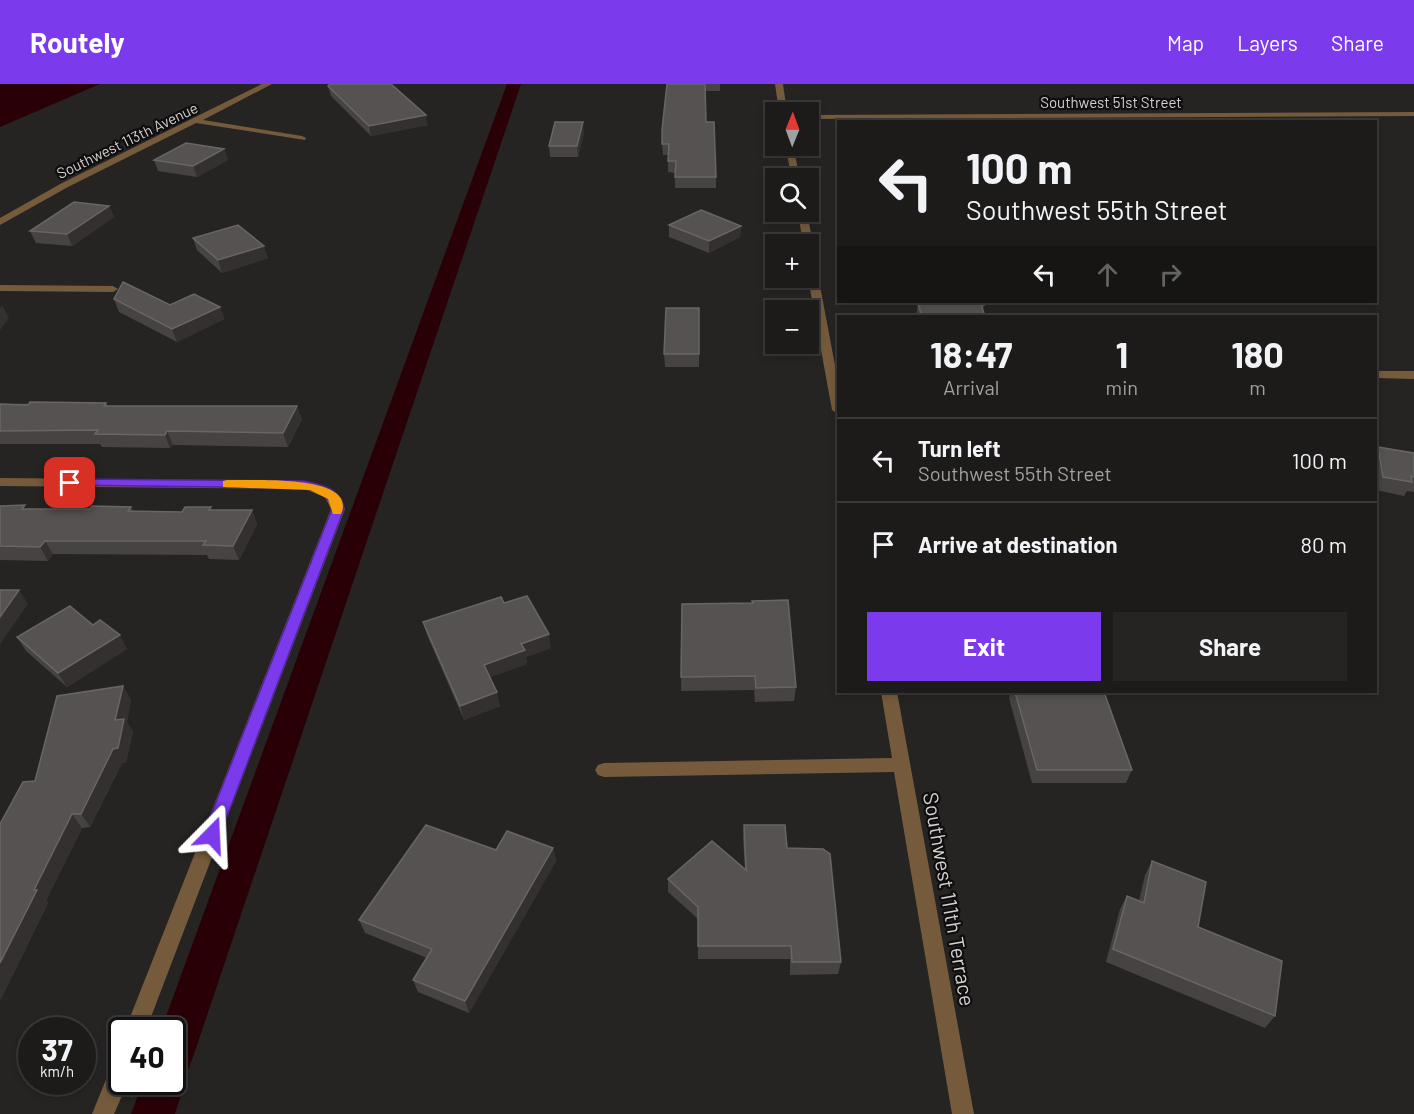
<!DOCTYPE html>
<meta charset="utf-8">
<style>
body{margin:0;font-family:Barlow,sans-serif;background:#252423;color:#f1f3f6;height:100vh;display:flex;flex-direction:column;font-size:22px;white-space:nowrap}
*{box-sizing:border-box;margin:0}
p{font-size:20px;color:#a0a1a2}
.icon{flex:none;width:33px;height:33px;fill:none;stroke:currentColor;stroke-width:2;stroke-linecap:round;stroke-linejoin:round}
.map{position:relative;flex:1;overflow:hidden}
.side{position:absolute;left:837px;top:231px;width:540px;height:378px;display:flex;flex-direction:column;background:#1c1b1a;border-radius:0px;box-shadow:0 3px 9px #0003,0 0 0 2px #3a3939}
.side>*{flex:none}
.top-card{position:absolute;left:837px;top:36px;width:540px;height:183px;border-radius:0px;box-shadow:0 3px 9px #0003,0 0 0 2px #3a3939;background:#1c1b1a;color:#f1f3f6;overflow:hidden}
.needle{width:39px;rotate:1deg}
.tools{position:absolute;left:765px;top:18px;display:grid;gap:12px}
.tools a{display:grid;place-items:center;width:54px;height:54px;border-radius:0px;background:#1c1b1a;box-shadow:0 3px 9px #0003,0 0 0 2px #3a3939;font-size:30px}
.speed{position:absolute;left:18px;top:933px;display:flex;gap:12px;font-size:30px;font-weight:700;text-align:center}
.speed>*{display:grid;place-content:center;width:78px;height:78px;border-radius:50%;background:#1c1b1a;box-shadow:0 3px 9px #0003,0 0 0 2px #3a3939;line-height:1}
.speed small{font-size:15px;font-weight:400}
.speed .limit{border:3px solid #111;border-radius:9px;background:#fff;color:#111}
.pin{position:absolute;display:grid;place-items:center;width:51px;height:51px;color:#fff;margin:-26px;border-radius:12px;box-shadow:0 3px 9px #0006}
.me{position:absolute;width:66px;margin:-33px;rotate:21deg;stroke-linejoin:round;filter:drop-shadow(0 0 4px #0008)}
.turn{display:flex;align-items:center;gap:21px;height:126px;padding:0 30px;font-size:27px}
.turn .icon{width:78px;height:78px;stroke-width:2.5}
.turn b{display:block;font-size:42px;line-height:51px}
.lanes{display:flex;align-items:center;height:57px;padding:0 30px;background:#0003;justify-content:center;gap:30px;direction:ltr}
.lanes .off{opacity:.35}
.eta{display:flex;justify-content:space-evenly;align-items:center;height:102px;text-align:center}
.eta b{font-size:36px;font-weight:700;line-height:42px}
.button{display:flex;gap:12px;margin-top:auto;padding:12px 30px}
.button a{flex:1;height:69px;border-radius:0px;background:#7c3aed;color:#fff;font-size:24px;font-weight:700;line-height:69px;text-align:center}
.button a+a{background:#252423;color:#f1f3f6}
ul{padding:0;list-style:none}
li{display:flex;align-items:center;gap:18px;height:84px;padding:0 30px;border-top:2px solid #3a3939}
li div{flex:1}
li b{display:block;font-size:22px}
li em{font-style:normal}
header{display:flex;align-items:center;gap:36px;box-sizing:border-box;height:84px;padding:0 30px;background:#7c3aed;color:#fff}
header strong{font-size:28px}
nav{display:flex;gap:33px;margin-inline-start:auto;font-size:21px}
.map>svg:first-child{display:block}
</style>
<header>
<strong>Routely</strong>
<nav><a>Map</a><a>Layers</a><a>Share</a></nav>
</header>
<div class="map">
<svg width="1414" height="1030" viewBox="0 0 1414 1030">
<rect width="100%" height="100%" fill="#262423"/>
<path fill="#290006" d="M 0,0 L 100,0 L 0,43 Z"/>
<g fill="none" stroke-linecap="round" stroke-linejoin="round">
<path fill="#290006" fill-rule="evenodd" d="M 507,0 L 521,0 L 193,973 L 187,988 L 182,990 L 185,998 L 175,1030 L 131,1030 L 143,998 L 172,998 L 172,946 L 161,946 Z"/>
<g fill="#755b3b" fill-rule="evenodd">
<path d="M 262,0 L 272,0 L 203,36 L 302,52 L 306,54 L 305,56 L 196,39 L 68,103 L 0,141 L 0,134 L 62,99 Z"/>
<path d="M 775,0 L 783,0 L 787,28 L 779,28 Z"/>
<path d="M 1414,28 L 1414,32 L 808,35 L 808,31 Z"/>
<path d="M 785,62 L 793,62 L 800,94 L 792,94 Z"/>
<path d="M 798,128 L 807,128 L 813,160 L 810,162 L 813,165 L 838,297 L 838,330 L 832,326 L 808,194 L 808,160 L 803,160 Z"/>
<path d="M 0,201 L 113,202 L 118,205 L 113,208 L 0,207 Z"/>
<path d="M 1414,287 L 1414,295 L 1376,294 L 1376,287 Z"/>
<path d="M 0,394 L 304,397 C 323,400 339,405 345,425 L 146,946 L 125,946 L 331,425 L 325,413 L 304,405 L 0,402 Z"/>
<path d="M 881,608 L 897,608 L 974,1030 L 952,1030 L 894,688 L 604,693 L 598,691 L 595,686 L 598,681 L 604,679 L 892,674 Z"/>
<path d="M 122,973 L 122,998 L 128,998 L 114,1030 L 92,1030 L 114,976 Z"/>
</g>
</g>
<g fill="#464342">
<path d="M 667,0 L 720,0 L 720,7 L 705,7 L 706,38 L 716,93 L 716,104 L 675,104 L 675,89 L 668,88 L 668,71 L 663,71 L 662,60 Z"/>
<path d="M 328,2 L 428,41 L 371,52 L 331,12 Z"/>
<path d="M 584,49 L 578,73 L 550,73 L 549,62 Z"/>
<path d="M 224,65 L 228,76 L 197,93 L 158,87 L 154,76 Z"/>
<path d="M 109,122 L 114,133 L 72,162 L 36,159 L 30,147 Z"/>
<path d="M 669,141 L 741,142 L 740,153 L 709,169 L 669,153 Z"/>
<path d="M 193,154 L 268,174 L 222,189 L 197,166 Z"/>
<path d="M 114,215 L 170,221 L 220,223 L 224,235 L 177,258 L 119,228 Z"/>
<path d="M 944,218 L 983,218 L 984,221 L 983,227 L 985,232 L 916,232 L 918,220 L 945,220 Z"/>
<path d="M 699,224 L 699,283 L 665,283 L 664,270 Z"/>
<path d="M 106,319 L 108,322 L 302,335 L 288,363 L 173,361 L 170,364 L 102,363 L 100,360 L 0,360 L 0,320 Z"/>
<path d="M 1378,363 L 1414,369 L 1414,408 L 1407,407 L 1404,412 L 1376,406 L 1376,367 Z"/>
<path d="M 0,422 L 27,425 L 90,425 L 131,423 L 133,427 L 182,428 L 212,426 L 252,426 L 257,440 L 239,476 L 209,475 L 207,471 L 53,470 L 48,477 L 0,476 Z"/>
<path d="M 504,519 L 551,564 L 526,573 L 527,580 L 490,593 L 500,622 L 464,636 L 427,551 L 423,538 Z"/>
<path d="M 682,520 L 796,603 L 794,617 L 755,618 L 754,606 L 681,607 Z"/>
<path d="M 93,541 L 127,565 L 67,603 L 26,567 L 17,553 Z"/>
<path d="M 1011,608 L 1104,608 L 1132,686 L 1126,699 L 1032,699 L 1009,614 Z"/>
<path d="M 131,615 L 127,638 L 133,648 L 126,678 L 122,679 L 90,743 L 82,744 L 46,816 L 48,819 L 0,917 L 35,697 Z"/>
<path d="M 744,741 L 787,764 L 841,878 L 838,890 L 790,891 L 790,875 L 698,875 L 698,835 L 668,808 L 668,795 L 745,785 L 743,755 Z"/>
<path d="M 553,764 L 556,777 L 469,929 L 418,908 L 413,896 L 427,874 L 365,849 L 359,836 L 496,766 Z"/>
<path d="M 1152,777 L 1198,843 L 1275,932 L 1265,944 L 1106,878 L 1120,825 L 1127,812 L 1139,817 L 1145,791 Z"/>
</g>
<g fill="#33302f">
<path d="M 426,31 L 428,41 L 371,52 L 369,42 Z"/>
<path d="M 583,38 L 584,49 L 578,73 L 577,62 Z"/>
<path d="M 224,65 L 228,76 L 197,93 L 193,82 Z"/>
<path d="M 109,122 L 114,133 L 72,162 L 67,150 Z"/>
<path d="M 741,142 L 740,153 L 709,169 L 709,157 Z"/>
<path d="M 264,162 L 268,174 L 222,189 L 218,176 Z"/>
<path d="M 2,221 L 9,234 L 0,246 L 0,224 Z"/>
<path d="M 220,223 L 224,235 L 177,258 L 172,245 Z"/>
<path d="M 297,322 L 302,335 L 288,363 L 283,349 Z"/>
<path d="M 167,347 L 173,361 L 170,364 L 165,351 Z"/>
<path d="M 252,426 L 257,440 L 239,476 L 233,462 Z"/>
<path d="M 45,457 L 53,470 L 48,477 L 40,463 Z"/>
<path d="M 19,506 L 28,520 L 0,560 L 0,533 Z"/>
<path d="M 549,550 L 551,564 L 526,573 L 527,580 L 487,594 L 484,581 L 521,560 Z"/>
<path d="M 120,551 L 127,565 L 67,603 L 58,589 Z"/>
<path d="M 123,602 L 131,615 L 127,638 L 133,648 L 126,678 L 122,679 L 90,743 L 81,730 L 115,636 Z"/>
<path d="M 497,608 L 500,622 L 464,636 L 460,622 Z"/>
<path d="M 72,730 L 82,744 L 46,816 L 48,819 L 0,917 L 0,879 L 34,806 Z"/>
<path d="M 553,764 L 556,777 L 469,929 L 465,917 Z"/>
</g>
<g fill="#555251" stroke="#686665" stroke-width="1.5">
<path d="M 330,0 L 391,0 L 426,31 L 369,42 L 328,2 Z"/>
<path d="M 667,0 L 705,0 L 706,38 L 714,38 L 716,93 L 675,93 L 676,77 L 668,77 L 669,60 L 662,60 L 662,46 Z"/>
<path d="M 555,38 L 583,38 L 577,62 L 549,62 Z"/>
<path d="M 186,59 L 224,65 L 193,82 L 154,76 Z"/>
<path d="M 74,118 L 109,122 L 67,150 L 30,147 Z"/>
<path d="M 701,126 L 741,142 L 709,157 L 669,141 Z"/>
<path d="M 238,141 L 264,162 L 218,176 L 193,154 Z"/>
<path d="M 123,198 L 170,221 L 194,210 L 220,223 L 172,245 L 114,215 Z"/>
<path d="M 951,218 L 983,218 L 984,221 L 981,221 L 985,232 L 922,232 L 918,220 L 952,220 Z"/>
<path d="M 666,224 L 699,224 L 699,270 L 664,270 Z"/>
<path d="M 30,318 L 106,319 L 104,322 L 297,322 L 283,349 L 167,347 L 165,351 L 95,350 L 98,346 L 0,347 L 0,320 L 28,321 Z"/>
<path d="M 1378,363 L 1414,369 L 1414,393 L 1411,392 L 1412,398 L 1383,393 Z"/>
<path d="M 25,421 L 22,425 L 90,425 L 92,422 L 131,423 L 128,427 L 182,428 L 185,423 L 211,423 L 209,426 L 252,426 L 233,462 L 203,461 L 206,457 L 45,457 L 40,463 L 0,462 L 0,422 Z"/>
<path d="M 0,506 L 19,506 L 0,533 Z"/>
<path d="M 527,512 L 549,550 L 521,560 L 525,566 L 484,581 L 497,608 L 460,622 L 423,538 L 501,513 L 504,519 Z"/>
<path d="M 788,516 L 796,603 L 756,604 L 755,592 L 681,593 L 682,520 L 753,519 L 752,517 Z"/>
<path d="M 70,522 L 93,541 L 100,536 L 120,551 L 58,589 L 17,553 Z"/>
<path d="M 123,602 L 115,636 L 124,635 L 118,664 L 113,665 L 81,730 L 72,730 L 34,806 L 37,806 L 0,879 L 0,740 L 23,698 L 35,697 L 57,612 Z"/>
<path d="M 1015,608 L 1104,608 L 1132,686 L 1037,686 Z"/>
<path d="M 426,741 L 496,766 L 507,747 L 553,764 L 465,917 L 413,896 L 432,865 L 359,836 Z"/>
<path d="M 744,741 L 785,741 L 787,764 L 823,765 L 830,770 L 841,878 L 792,878 L 791,862 L 698,862 L 698,823 L 668,795 L 712,757 L 746,786 Z"/>
<path d="M 1152,777 L 1206,798 L 1198,843 L 1282,877 L 1275,932 L 1113,865 L 1127,812 L 1144,819 Z"/>
</g>
<path fill="#7c3aed" stroke="#51269a" stroke-width="1.5" d="M 70,395 L 304,397 C 321,401 341,404 344,425 L 218,756 L 212,758 L 206,756 L 203,751 L 332,425 C 330,410 316,408 303,404 L 66,401 L 64,399 Z"/>
<path fill="#f59e0b" d="M 227,396 C 248,397 359,389 341,430 L 333,430 L 328,415 L 310,406 L 223,403 L 223,397 Z"/>
<g text-anchor="middle" dominant-baseline="central" stroke-width="4.5" stroke-linejoin="round" paint-order="stroke">
<g font-size="15" fill="#d2d1d0" stroke="#0f0d0d">
<text x="1111" y="18">Southwest 51st Street</text>
<text transform="translate(127 56) rotate(-26)">Southwest 113th Avenue</text>
</g>
<g font-size="21" fill="#d2d1d0" stroke="#0f0d0d">
<text transform="translate(950 815) rotate(80)">Southwest 111th Terrace</text>
</g>
</g>
</svg>
<div class="tools">
<a><svg class="needle" viewBox="-14 -14 28 28"><path d="M0-13l5 13h-10z" fill="#e53935"/><path d="M0 13l5-13h-10z" fill="#a0a1a2"/></svg></a>
<a><svg class="icon" aria-label="search" viewBox="0 0 24 24"><circle cx="10" cy="10" r="6"/><path d="M15 15l6 6"/></svg></a>
<a>+</a>
<a>−</a>
</div>
<div class="speed"><div>37<small>km/h</small></div><div class="limit">40</div></div>
<div class="pin" style="left:70px;top:399px;background:#d93025"><svg class="icon" aria-label="arrive" viewBox="0 0 24 24"><path d="M6 21V4h12l-3 4 3 4H6"/></svg></div>
<svg class="me" style="left:212px;top:751px" viewBox="-20 -20 40 40"><path d="M0-17L14 15 0 8-14 15z" fill="#7c3aed" stroke="#fff" stroke-width="4"/></svg>
<div class="top-card">
<div class="turn"><svg class="icon" aria-label="left" viewBox="0 0 24 24"><path d="M17 20v-9H6M10 6l-5 5 5 5"/></svg><div><b>100 m</b>Southwest 55th Street</div></div>
<div class="lanes"><svg class="icon" aria-label="left" viewBox="0 0 24 24"><path d="M17 20v-9H6M10 6l-5 5 5 5"/></svg><svg class="icon off" aria-label="ahead" viewBox="0 0 24 24"><path d="M12 20V5M6 11l6-6 6 6"/></svg><svg class="icon off" aria-label="right" viewBox="0 0 24 24"><path d="M7 20v-9h11M14 6l5 5-5 5"/></svg></div>
</div>
<section class="side">
<div class="eta">
<div><b>18:47</b><p>Arrival</p></div>
<div><b>1</b><p>min</p></div>
<div><b>180</b><p>m</p></div>
</div>
<ul>
<li><svg class="icon" aria-label="left" viewBox="0 0 24 24"><path d="M17 20v-9H6M10 6l-5 5 5 5"/></svg><div><b>Turn left</b><p>Southwest 55th Street</p></div><em>100 m</em></li>
<li><svg class="icon" aria-label="arrive" viewBox="0 0 24 24"><path d="M6 21V4h12l-3 4 3 4H6"/></svg><div><b>Arrive at destination</b></div><em>80 m</em></li>
</ul>
<div class="button"><a>Exit</a><a>Share</a></div>
</section>
</div>
